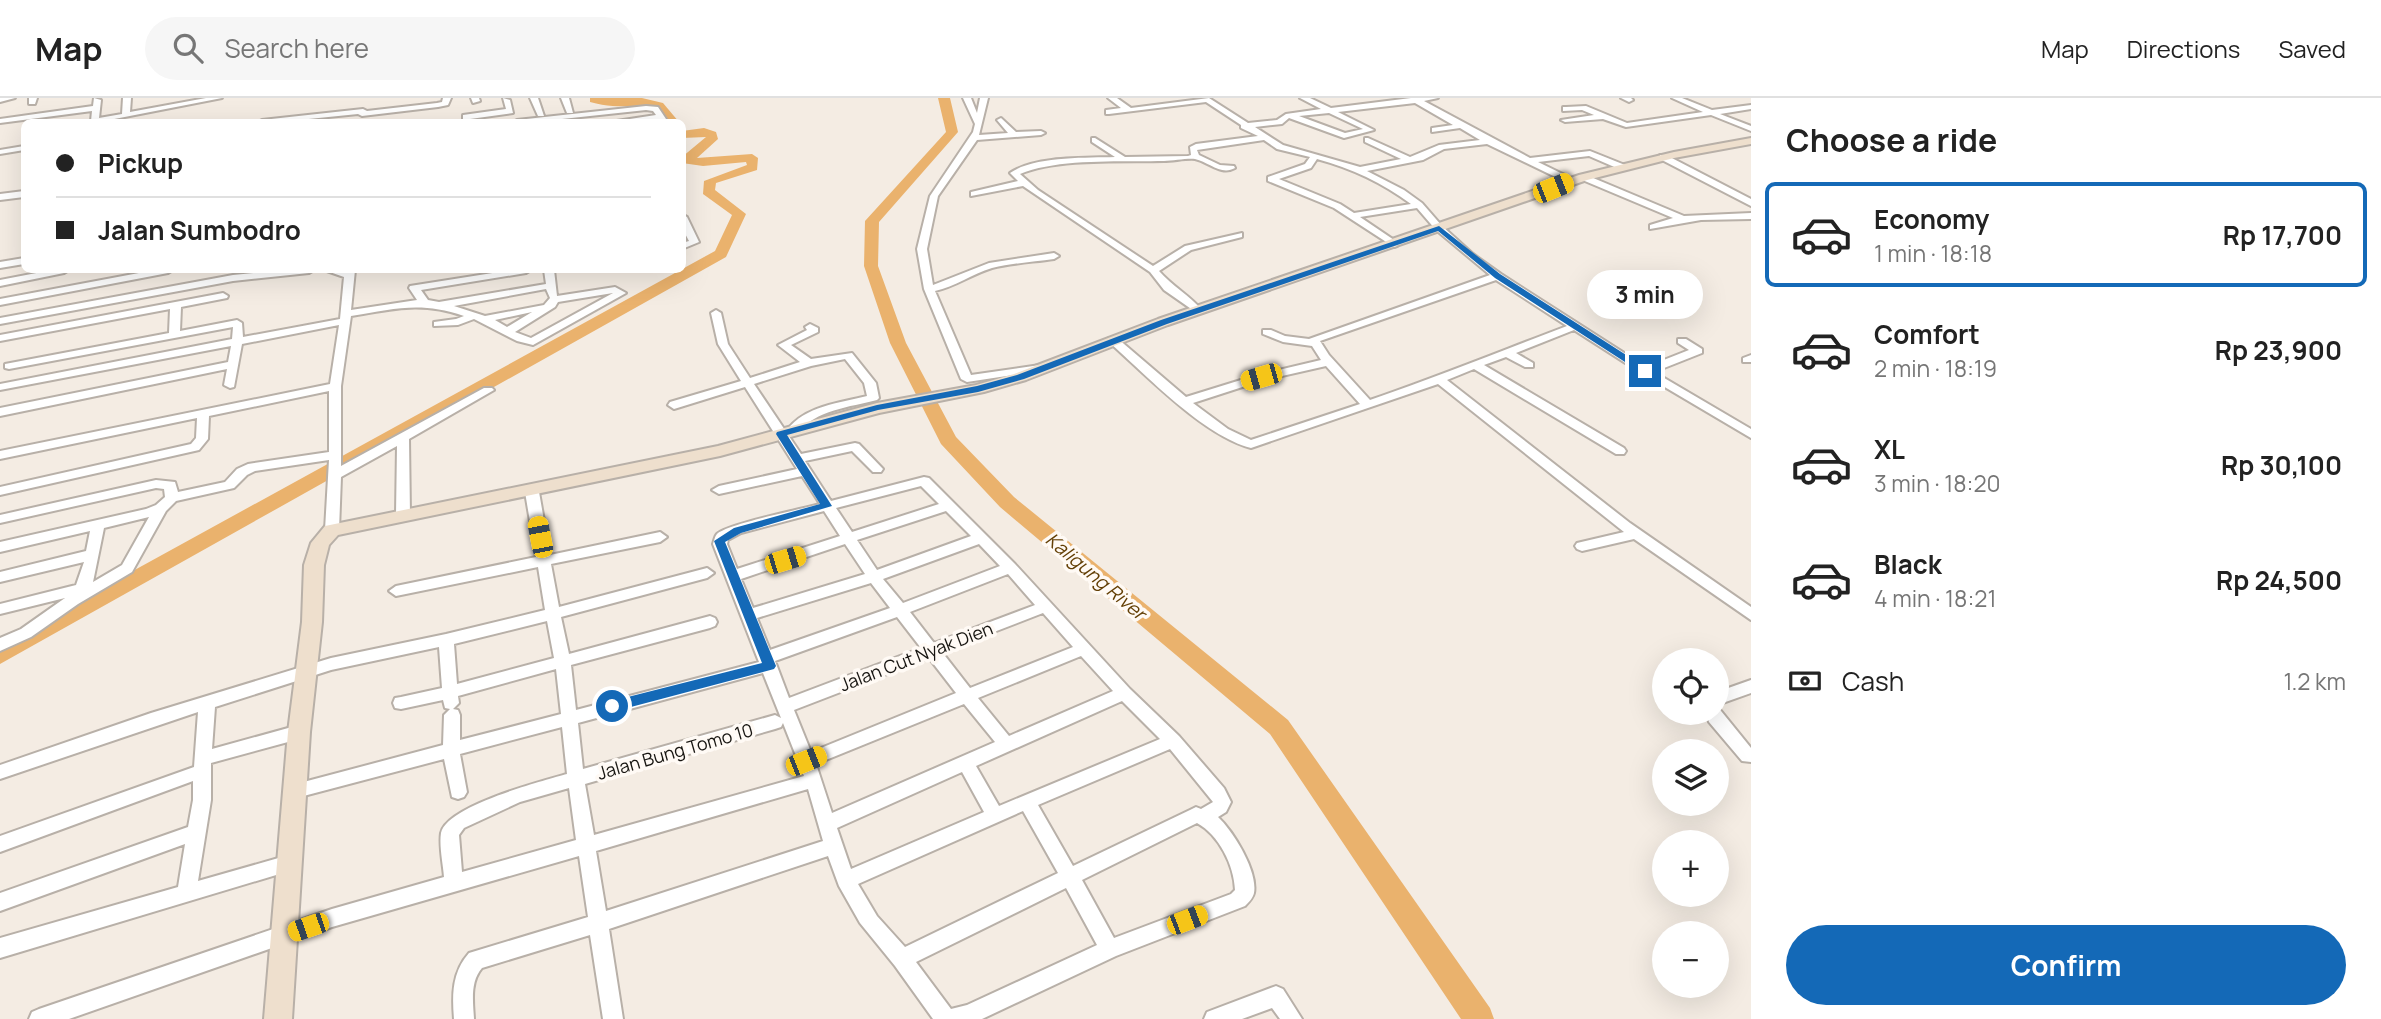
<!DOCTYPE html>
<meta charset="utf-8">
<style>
body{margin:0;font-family:Manrope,sans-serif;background:#f6f6f6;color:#222;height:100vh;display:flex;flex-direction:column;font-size:26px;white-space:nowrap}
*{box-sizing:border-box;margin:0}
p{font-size:23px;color:#767676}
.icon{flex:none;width:38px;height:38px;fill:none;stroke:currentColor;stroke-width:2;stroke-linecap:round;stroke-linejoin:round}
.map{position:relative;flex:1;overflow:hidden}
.details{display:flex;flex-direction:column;background:#fff;width:630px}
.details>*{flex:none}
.guide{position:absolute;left:21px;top:21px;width:665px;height:154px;border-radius:10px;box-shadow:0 7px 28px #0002;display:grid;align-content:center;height:154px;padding:0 35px;background:#fff}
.controls{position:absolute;left:1652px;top:550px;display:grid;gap:14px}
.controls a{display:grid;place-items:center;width:77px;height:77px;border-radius:50%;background:#fff;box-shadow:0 7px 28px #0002;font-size:35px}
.end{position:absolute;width:32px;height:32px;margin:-16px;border:9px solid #1469b7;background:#fff;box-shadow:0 0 0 4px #fff}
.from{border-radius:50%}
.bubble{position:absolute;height:49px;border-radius:24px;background:#fff;box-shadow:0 7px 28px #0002;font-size:23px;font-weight:700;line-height:49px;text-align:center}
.car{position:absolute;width:21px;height:42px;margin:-21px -10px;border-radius:9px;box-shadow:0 0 5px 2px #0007;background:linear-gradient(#f5c518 24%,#345 0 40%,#f5c518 0 76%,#345 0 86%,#f5c518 0)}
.guide b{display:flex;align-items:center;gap:24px;height:66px;font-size:26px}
.guide b+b{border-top:2px solid #e0e0e0}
.guide i{width:18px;height:18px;background:#222}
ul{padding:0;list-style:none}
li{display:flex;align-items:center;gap:21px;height:105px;margin:0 14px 10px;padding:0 21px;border:4px solid transparent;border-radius:10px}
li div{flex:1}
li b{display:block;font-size:26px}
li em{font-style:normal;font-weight:700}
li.on{border-color:#1469b7}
li>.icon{width:63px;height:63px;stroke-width:1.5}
h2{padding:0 35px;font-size:32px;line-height:84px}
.pay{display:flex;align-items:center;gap:18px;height:77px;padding:0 35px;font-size:26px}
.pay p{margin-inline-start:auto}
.action{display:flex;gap:14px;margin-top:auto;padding:14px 35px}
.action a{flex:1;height:80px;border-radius:42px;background:#1469b7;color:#fff;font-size:28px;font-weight:700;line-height:80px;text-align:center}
header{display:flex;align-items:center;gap:42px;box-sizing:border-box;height:98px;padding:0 35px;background:#fff;border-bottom:2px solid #e0e0e0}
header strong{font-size:33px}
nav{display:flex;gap:38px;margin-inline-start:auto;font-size:24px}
.search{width:490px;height:63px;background:#f6f6f6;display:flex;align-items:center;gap:18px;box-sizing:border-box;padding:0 24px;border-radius:38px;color:#767676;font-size:26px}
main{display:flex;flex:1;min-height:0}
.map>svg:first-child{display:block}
</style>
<header>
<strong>Map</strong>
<div class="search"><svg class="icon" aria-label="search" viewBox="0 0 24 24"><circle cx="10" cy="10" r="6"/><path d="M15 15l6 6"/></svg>Search here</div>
<nav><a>Map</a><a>Directions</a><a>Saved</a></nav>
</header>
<main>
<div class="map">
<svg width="1751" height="921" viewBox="0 0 1751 921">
<rect width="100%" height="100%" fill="#f4ece3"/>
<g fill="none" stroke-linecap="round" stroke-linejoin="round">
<path fill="#eab26d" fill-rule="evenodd" d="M590 0H642L663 5 679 24H667C641 0 624 14 590 4Z
M938 0H950L958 34 879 124 878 168 906 245 956 339 1014 399 1288 622 1490 910 1494 921H1461L1270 636 1000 409 941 346 890 245 864 168 865 123 946 34Z
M704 30 716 34 718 41 697 60 752 56 758 60 757 72 716 85 715 92 746 116 726 159 0 566V546L715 153 732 117 703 96 704 83 747 67 746 64 703 68 682 65V59L706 39 682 40V33Z"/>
<defs>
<path id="minor" d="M0 0H15L0 4Z
M29 0H37L35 6H29Z
M94 0 101 2 99 20 122 16 123 0H131L130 14 206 0H222L99 24 91 23 92 13 0 25V21L93 8Z
M443 0H451L448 7 438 9 362 18 358 16 279 24H258L262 22 363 11 367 13 437 5 442 4Z
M471 0H479L480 3 473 5Z
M503 0 510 2 513 15 470 21 471 24H463V17L506 11Z
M530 0H538L544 18H538Z
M561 0H569L573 15H567Z
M963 0H971L977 15 980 0H988L979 37 1008 35 997 22 1001 20 1016 34 1041 33 1045 35 1041 37 977 42 938 98 927 151 933 187 989 165 1054 155 1059 158 1054 161C1034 164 1012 165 992 170 972 176 955 189 935 193L971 277 1040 267 1046 270 1040 273 967 284 961 281 924 191 917 151 930 98 973 34 975 26Z
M1108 0H1117L1131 10 1209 0 1248 25 1277 22 1286 16 1321 11 1300 0H1310L1331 10 1411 0H1438L1424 3 1530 60 1590 53 1625 67V71H1619L1589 58 1538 64 1573 81 1574 83 1570 86 1487 46 1444 51 1423 62 1367 73 1404 92 1422 105 1442 128 1473 156 1501 176 1646 269 1689 252 1678 245V241H1686L1702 251V255L1654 274 1751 331V340L1641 275 1574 232 1516 255 1533 265V269H1525L1506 259 1484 267 1624 350 1626 353 1624 356H1616L1474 271 1447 282 1630 425 1751 509V522L1634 441 1582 453 1577 451 1575 448 1577 445 1624 434 1438 286 1251 350C1204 338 1146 277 1109 244V240H1117L1186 299 1257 277 1321 262 1312 248 1283 244 1263 236V232H1271L1285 238 1309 241 1490 177 1436 132 1417 110 1360 119 1397 144V148L1394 149 1334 110 1268 83V79L1305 66 1310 59 1277 51 1264 42 1197 52 1199 57 1220 67 1234 68 1235 70C1221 78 1209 64 1195 61 1187 60 1173 63 1164 63 1122 64 1058 60 1020 76L1038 92 1153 168 1185 148 1242 135V139L1191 152 1159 173C1172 188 1189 197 1202 212L1197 215 1164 192 1150 174 1023 88 971 98V94L1018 83 1010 75C1034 58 1085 60 1115 59L1092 44V40H1095L1125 59 1188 58 1191 57 1190 49 1196 46 1258 38 1241 30V27L1206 4 1109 16H1106V12L1121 10ZM1415 5 1453 27 1432 30V34L1460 30 1480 42 1439 47 1410 59 1368 40H1365V44L1401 61 1360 69 1283 47 1255 29 1282 26 1289 20 1344 40 1374 32 1338 14ZM1329 15 1363 31 1345 35 1299 18ZM1317 61C1351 70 1383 85 1411 106L1354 115 1340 106 1279 81 1311 70ZM1496 182 1567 228C1501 253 1437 279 1370 302L1329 257 1320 243ZM1326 268 1360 306 1251 342 1228 331 1193 305 1264 282Z
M1621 0H1631L1633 2 1629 4Z
M1672 0H1682L1712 12 1751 7V11L1720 16 1751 28V33L1711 17 1626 29 1603 21 1565 24 1561 22 1594 17 1582 12 1563 13V9H1566L1586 8 1627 25 1703 14Z
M646 8 658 9 668 24H660L659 22 610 24 656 17 653 13 646 12 534 24H513L517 22Z
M24 48V52L0 56V52Z
M1660 57H1666L1751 101V108L1660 61Z
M1580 77H1586L1684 118 1751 115V121L1701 122 1650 131V127L1673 120 1580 81Z
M24 93V99L0 102V96Z
M682 116 687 119 699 144 682 151V145L689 143 682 130Z
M24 160V166L0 170V164Z
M52 172H69L64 175 0 188V182Z
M155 172H173L168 175 0 207V201Z
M286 172H314L309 175 233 183 0 226V220L233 177Z
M324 172H355L351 212 417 202 409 190 410 188 511 172H531L526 175 421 192 428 202 439 204 546 186 544 172H554L557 198 615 189 626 195 533 247 517 243 474 221 458 227 434 228V224L456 221 464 218C420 203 395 211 351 218L341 288V368L484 290H492L494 292 409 341 410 417 408 420 403 421 396 417 397 348 341 379 339 432 332 437 325 432 329 362 255 373 247 377 234 390 176 403 166 413 132 474 78 506 31 539 0 553V540L21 531 65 500 0 516V506L76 487 84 464 0 484V474L86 453 90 433 0 454V444L146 411 156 407 165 399 164 391 156 390 0 425V417L156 382 175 384 178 394 225 384 237 371 248 366 329 354V293L209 318 208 341 199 352 0 397V389L191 346 196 340 197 320 0 361V353L330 286 339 227 242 246 234 289 230 290 224 287 227 271 0 318V310L228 264 231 248 0 292V286L232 241 233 229 9 271 5 270V266L169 235 170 211 0 243V237L223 195 228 198 227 200 181 209 180 233 237 222 242 225 243 239 340 221 344 179ZM546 191 550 200 544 207 485 218 454 208ZM613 195 531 240 515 234 555 209 558 204ZM532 214 507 229 495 222ZM149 419 122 467 93 484 104 430Z
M716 212 721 215 728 246 750 280 800 264 778 247 807 232 805 229 810 226 818 230V234L791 247 811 261 852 255 876 285 879 300 877 302C850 309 816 312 797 335H789L787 332C805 308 839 305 867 298L864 285 845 261 811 268 754 286 801 356 855 345 859 346 883 371 881 374H873L852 353 805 363 831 403 924 379 929 380 1015 466 1130 591 1179 638 1224 690 1231 704 1226 714 1218 719C1233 733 1258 773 1254 795 1253 800 1249 804 1245 808L1116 858 982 921H933L895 868 860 825 839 788 828 758 609 831 623 921H603L590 837 482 870C470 884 473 903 474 921H454C452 897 452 874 469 855L588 819 579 758 332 829 69 921H29L32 914 39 911 332 811 444 779C443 766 439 748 441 735 446 708 542 683 567 676L562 629 460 656 467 694 464 699 458 701 452 699 444 661 296 700 290 698 287 693 290 688 296 686 443 647 444 617 450 611 445 610 443 602 401 611 395 610 393 605 395 600 401 599 442 590 439 549 331 572 215 609 212 651 299 627 305 629 307 634 305 639 299 641 211 665V702L198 783 289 757 296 759 298 765 296 771 0 860V840L178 789 185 746 0 813V795L188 729 193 702V683L0 754V738L194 669 198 614 0 681V667L151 615 331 560 446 536 545 512 538 469 396 498 389 493 396 488 536 459 525 394 527 391H537L539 394 550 457 660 434 667 439 660 444 551 466 559 509 707 470 714 475 707 480 561 519 569 556 710 518 715 520 717 524 715 528 710 530 571 567 576 612 759 564 713 446C714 443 715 438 717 436 727 426 802 411 820 406L802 378 719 396 712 392 719 388 797 371 745 289 674 311 668 307 670 304 741 283 718 246 711 215ZM921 388 939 406 852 434 836 410ZM824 413 840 438 737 471 727 446 728 442 741 435ZM946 413 971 438 877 472 857 442ZM845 446 865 476 753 510 741 481ZM979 446 1000 468 903 505 883 481ZM1008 476 1035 507 934 545 910 514ZM871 485 890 510 770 552 757 520ZM1043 515 1073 549 970 590 942 554ZM897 519 921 550 789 600 775 563ZM547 523 554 560 457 586 454 546ZM1081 558 1113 593 1009 638 978 600ZM929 560 956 595 811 654 794 612ZM556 571 561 616 460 642V617L458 612 453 611 459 605 458 598ZM763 575 781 620 775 617 583 671 578 625ZM1122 603 1160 641 999 708 976 668ZM964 606 995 644 832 715 816 666ZM783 625 804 678 594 737 585 686 775 631 781 629ZM1170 651 1213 704 1201 711 1196 709 1190 712 1073 768 1038 707ZM962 674 984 714 851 771 837 730ZM569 690 576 742 462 774 459 737 464 730 520 704ZM808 691 823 743 606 813 596 753ZM1023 713 1058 775 905 849 877 818 858 786ZM1197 725C1219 737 1234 767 1235 792L1231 796 1114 840 1082 782ZM1066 790 1097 847 967 907 951 911 916 864Z
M1751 257V264H1743V260Z
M1751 582V595L1717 607V594Z
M1717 608 1751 650V664L1742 663 1709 624 1706 614H1717Z
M1276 888 1283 891 1302 921H1280L1272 910 1242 921H1204L1207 914Z"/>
<path id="secondary" d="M1751 40V46L1674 60 1587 82 1168 227 1026 282 984 294 879 315 720 358 338 437 329 447 324 467 322 524 310 634 292 921H264L288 634 302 524 304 467 311 445 325 428 718 348 877 305 976 287 1014 276 1158 221 1579 77 1674 54Z"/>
</defs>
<use href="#minor" stroke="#b8b0a8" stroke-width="4"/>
<use href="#secondary" stroke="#b8b0a8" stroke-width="4"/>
<use href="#minor" fill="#fff" fill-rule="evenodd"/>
<use href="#secondary" fill="#eedfcd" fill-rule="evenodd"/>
</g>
<path fill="#1469b7" d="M1439 128 1500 176 1648 271V275H1642L1495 180 1438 133 1167 226 1024 281 978 294 878 312 787 337 832 408 741 435 725 444 776 568 774 571 612 614 608 612 606 608 612 603 762 565 714 443 734 430 820 406 776 336 777 334 877 307 977 288 1017 277 1161 222Z"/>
<g text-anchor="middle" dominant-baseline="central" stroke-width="7" stroke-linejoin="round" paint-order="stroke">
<g font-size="18" fill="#171511" stroke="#fffaf5">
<text transform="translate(916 558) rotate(-21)">Jalan Cut Nyak Dien</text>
<text transform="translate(675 653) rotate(-16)">Jalan Bung Tomo 10</text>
</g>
<g font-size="19" font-style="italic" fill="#633f05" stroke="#fffaf5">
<text transform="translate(1096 478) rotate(40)">Kaligung River</text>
</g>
</g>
</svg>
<div class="controls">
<a><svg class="icon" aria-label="locate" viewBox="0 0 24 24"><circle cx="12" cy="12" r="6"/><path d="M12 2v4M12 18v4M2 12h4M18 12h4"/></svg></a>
<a><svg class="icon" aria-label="layers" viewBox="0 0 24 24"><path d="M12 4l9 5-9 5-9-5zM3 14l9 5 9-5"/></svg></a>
<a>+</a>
<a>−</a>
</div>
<i class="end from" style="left:612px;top:608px"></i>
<i class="end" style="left:1645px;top:273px"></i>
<div class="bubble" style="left:1587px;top:172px;width:116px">3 min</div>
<i class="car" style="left:1553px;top:90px;rotate:68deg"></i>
<i class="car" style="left:1261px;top:279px;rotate:254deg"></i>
<i class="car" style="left:540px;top:439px;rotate:349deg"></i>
<i class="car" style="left:785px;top:462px;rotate:73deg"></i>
<i class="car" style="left:806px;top:663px;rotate:68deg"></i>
<i class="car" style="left:1187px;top:822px;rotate:69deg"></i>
<i class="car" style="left:308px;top:829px;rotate:251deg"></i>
<div class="guide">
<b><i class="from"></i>Pickup</b>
<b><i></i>Jalan Sumbodro</b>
</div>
</div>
<section class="details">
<h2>Choose a ride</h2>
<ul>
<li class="on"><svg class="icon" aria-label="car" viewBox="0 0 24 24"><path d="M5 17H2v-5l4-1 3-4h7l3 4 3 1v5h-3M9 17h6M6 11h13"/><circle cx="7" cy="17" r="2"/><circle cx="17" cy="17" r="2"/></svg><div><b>Economy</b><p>1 min · 18:18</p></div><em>Rp 17,700</em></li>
<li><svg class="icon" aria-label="car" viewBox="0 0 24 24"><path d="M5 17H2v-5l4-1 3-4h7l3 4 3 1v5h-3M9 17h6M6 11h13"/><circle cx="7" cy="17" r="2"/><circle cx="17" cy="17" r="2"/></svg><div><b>Comfort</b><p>2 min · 18:19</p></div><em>Rp 23,900</em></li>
<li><svg class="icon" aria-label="car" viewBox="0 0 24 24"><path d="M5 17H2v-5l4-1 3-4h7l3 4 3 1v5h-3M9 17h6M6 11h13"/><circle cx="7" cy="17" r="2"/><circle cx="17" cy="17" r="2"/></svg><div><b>XL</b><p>3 min · 18:20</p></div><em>Rp 30,100</em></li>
<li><svg class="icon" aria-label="car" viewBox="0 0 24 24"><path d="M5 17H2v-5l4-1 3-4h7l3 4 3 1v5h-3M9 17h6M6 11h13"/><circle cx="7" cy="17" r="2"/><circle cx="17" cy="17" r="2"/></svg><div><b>Black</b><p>4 min · 18:21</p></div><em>Rp 24,500</em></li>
</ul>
<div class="pay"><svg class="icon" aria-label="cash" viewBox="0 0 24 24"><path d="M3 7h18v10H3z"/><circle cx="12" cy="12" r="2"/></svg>Cash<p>1.2 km</p></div>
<div class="action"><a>Confirm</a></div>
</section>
</main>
